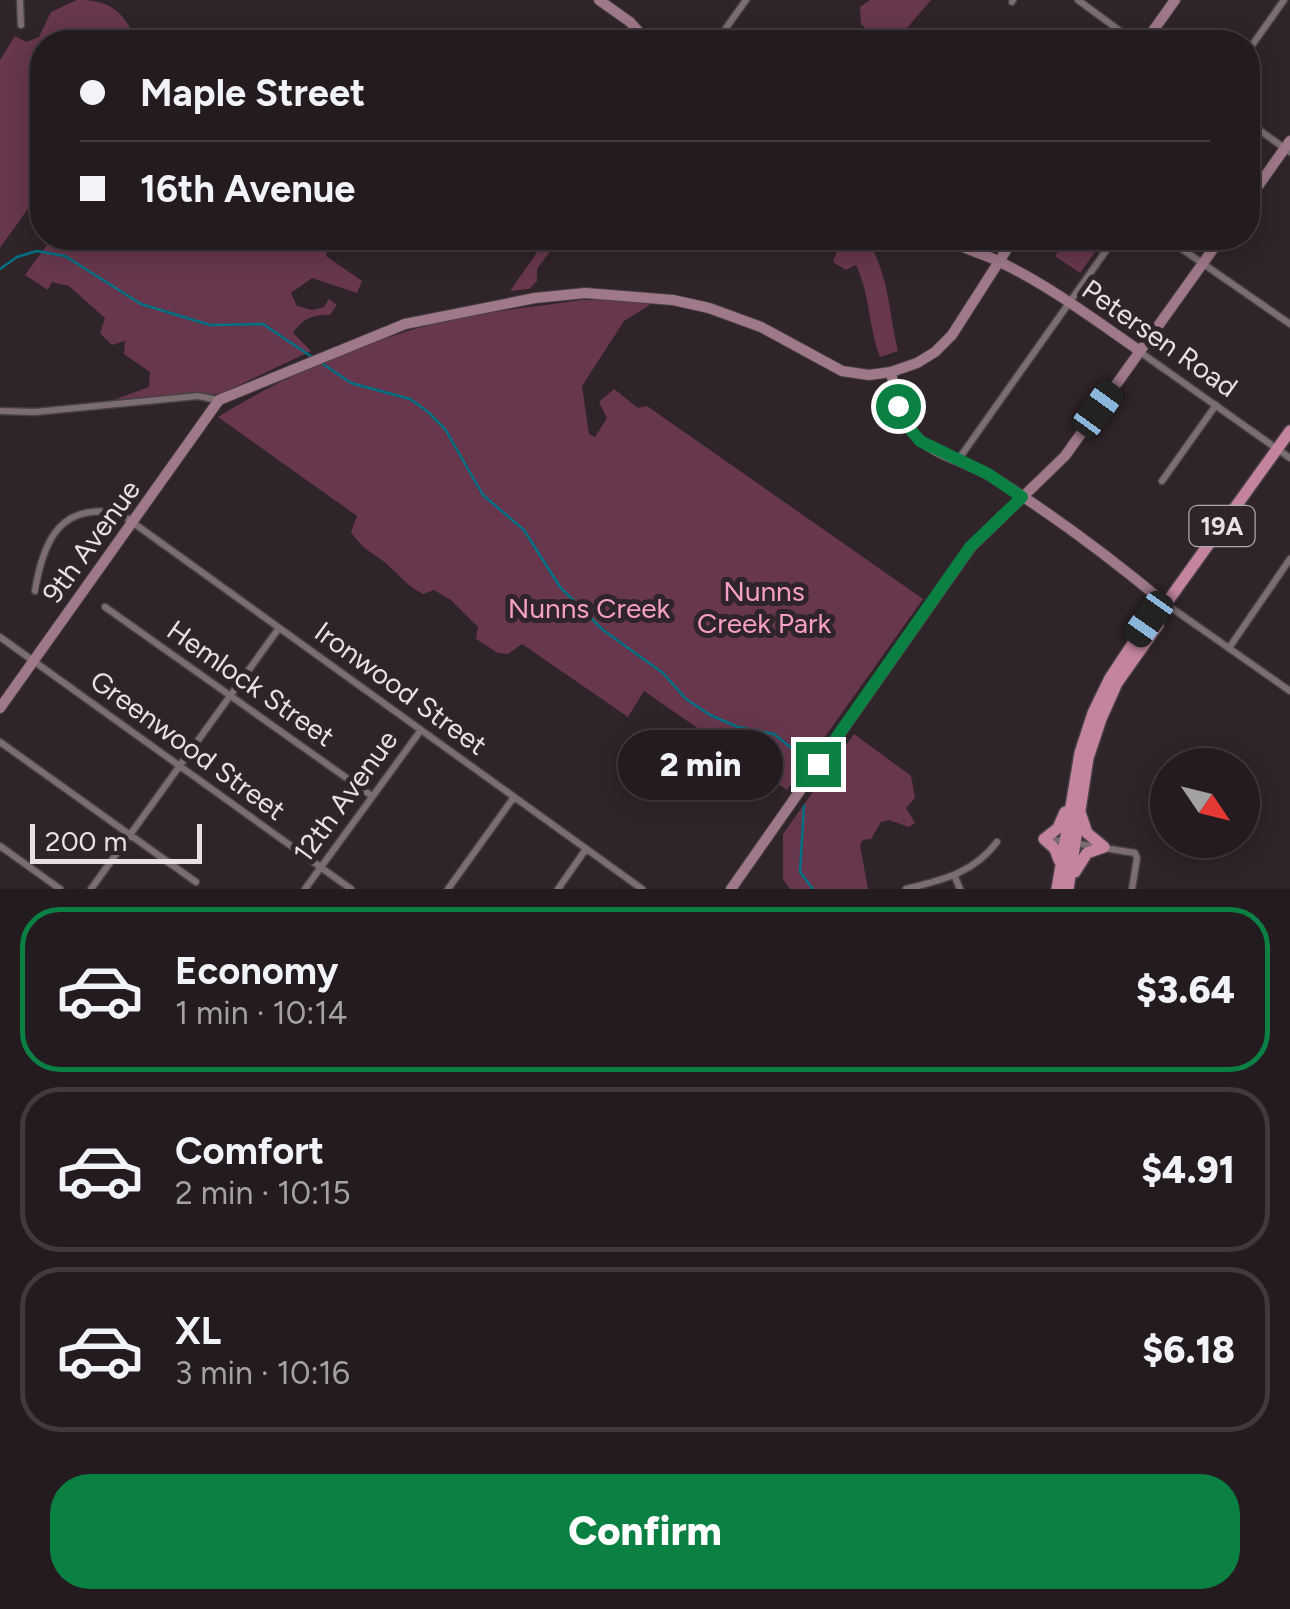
<!DOCTYPE html>
<meta charset="utf-8">
<style>
body{margin:0;font-family:Figtree,sans-serif;background:#2f282c;color:#f1f3f6;height:100vh;display:flex;flex-direction:column;font-size:38px;white-space:nowrap}
*{box-sizing:border-box;margin:0}
p{font-size:32px;color:#a3a1a4}
.icon{flex:none;width:55px;height:55px;fill:none;stroke:currentColor;stroke-width:2;stroke-linecap:round;stroke-linejoin:round}
.map{position:relative;height:889px;overflow:hidden}
.side{display:flex;flex-direction:column;background:#231b1f;flex:1}
.side>*{flex:none}
.banner{position:absolute;left:30px;top:30px;width:1230px;height:220px;border-radius:40px;box-shadow:0 5px 25px #0003,0 0 0 2px #40393d;display:grid;align-content:center;height:220px;padding:0 50px;background:#231b1f}
.needle{width:65px;rotate:125deg}
.buttons{position:absolute;left:1150px;top:748px;display:grid;gap:20px}
.buttons a{display:grid;place-items:center;width:110px;height:110px;border-radius:50%;background:#231b1f;box-shadow:0 5px 25px #0003,0 0 0 2px #40393d;font-size:50px}
.scale{position:absolute;left:30px;bottom:25px;width:172px;box-sizing:border-box;padding-left:10px;border:5px solid #e8e0e3;border-top:0;font-size:28px;line-height:35px;white-space:nowrap;color:#e8e0e3;-webkit-text-stroke:8px #2f2429;paint-order:stroke}
.end{position:absolute;width:45px;height:45px;margin:-22px;border:12px solid #0b8043;background:#fff;box-shadow:0 0 0 5px #fff}
.from{border-radius:50%}
.bubble{position:absolute;height:70px;border-radius:35px;background:#231b1f;box-shadow:0 5px 25px #0003,0 0 0 2px #40393d;font-size:32px;font-weight:800;line-height:70px;text-align:center}
.car{position:absolute;width:30px;height:60px;margin:-30px -15px;border-radius:12px;box-shadow:0 0 8px 2px #0007;background:linear-gradient(#222 24%,#8ab4d8 0 40%,#222 0 76%,#8ab4d8 0 86%,#222 0)}
.banner b{display:flex;align-items:center;gap:35px;height:95px;font-size:38px}
.banner b+b{border-top:2px solid #40393d}
.banner i{width:25px;height:25px;background:#f1f3f6}
ul{padding:18px 0 0;list-style:none}
li{display:flex;align-items:center;gap:30px;height:165px;margin:0 20px 15px;padding:0 30px;border:5px solid #40393d;border-radius:40px}
li div{flex:1}
li b{display:block;font-size:38px}
li em{font-style:normal;font-weight:800}
li.on{border-color:#0b8043}
li>.icon{width:90px;height:90px;stroke-width:1.5}
.action{display:flex;gap:20px;margin-top:auto;padding:20px 50px}
.action a{flex:1;height:115px;border-radius:40px;background:#0b8043;color:#fff;font-size:40px;font-weight:800;line-height:115px;text-align:center}
.map>svg:first-child{display:block}
</style>
<div class="map">
<svg width="1290" height="889" viewBox="0 0 1290 889">
<rect width="100%" height="100%" fill="#2f2429"/>
<path fill="#68374d" d="M77 0C105 0 119 7 132 31L125 42H42V189L0 248V60L15 36 26 42 39 37 51 12Z
M870 0H931L895 42H881L861 24 860 7Z
M52 238H331L326 256 362 281 357 293 312 278 291 293 297 306 312 310 324 307 329 299 337 305 330 315C311 315 304 318 293 333L311 351 220 394 116 399 149 387 150 372 124 354 125 341 112 345 100 333 105 318 69 286 52 282 48 290 25 275Z
M547 238H560L537 269V281L529 289 510 291Z
M830 238H867C890 279 888 308 898 351L880 357C868 325 871 298 856 265L846 270 833 262 837 251Z
M1068 238H1089L1100 245 1080 273 1055 256Z
M582 300H642L650 305 624 321 582 386 589 434 595 437 607 418 599 402 614 389 638 408 647 406 923 599 787 790 644 691 628 717 522 644 508 654 498 653 476 639 478 627 451 600 434 590 423 594C405 585 398 573 383 561 369 551 361 547 351 532L357 516 218 417C294 370 386 331 475 315 510 309 547 305 582 300Z
M854 734 911 776 915 798 906 808 915 823 909 827 889 820 881 822 871 839 863 840 860 845 868 889H790L783 879V834Z"/>
<g fill="none" stroke-linecap="round" stroke-linejoin="round">
<path stroke="#007185" stroke-width="2.5" d="M0 269 17 257 37 251 65 256 141 304 210 325 263 324 312 357
M323 364 351 383 410 399 427 411 445 429 483 495 524 530 560 587 603 630 663 673 686 699 710 715 738 727 774 734 795 751 801 765V781
M804 806 800 872 813 889"/>
<defs>
<path id="street" d="M20 0 21 25
M1078 0 1135 42
M1012 2 1013 0
M716 42 746 0
M1248 51 1284 0
M1248 122 1290 152
M1166 238 1290 324
M1140 352 1290 458
M0 411 35 412 198 396 218 400
M958 460 1115 238
M1162 481 1216 405
M35 591C43 541 60 501 121 514L642 889
M1166 604 1290 691
M105 607 372 796
M0 637 351 889
M1229 648 1290 559
M0 742 196 882
M1049 839 1135 853 1137 858 1132 889
M0 846 60 889
M955 877 960 889
M91 889 279 628
M305 889 421 730
M448 889 514 797
M558 889 586 849
M906 889C942 880 974 873 997 842"/>
<path id="secondary" d="M599 0 630 22 648 42
M1145 42 1175 0
M1248 200 1290 141
M945 238C964 250 983 253 1002 263 1051 287 1095 320 1140 351
M891 372C896 396 899 418 916 436 934 455 968 462 991 476 1052 514 1111 558 1166 604
M0 708 219 400 405 324 535 298 585 293 673 300 709 308 761 327 842 371 869 375 891 372 917 363 935 352 952 335 1014 238
M731 889 971 547 1065 456 1221 238"/>
<path id="primary" d="M1081 815 1087 833 1104 847
M1059 860 1055 849 1044 839 1058 828 1065 812
M1075 872 1087 853 1104 847
M1057 889 1080 753 1093 713 1110 678 1149 619 1160 612 1290 431
M1068 889 1088 758 1101 719 1117 683 1158 625 1160 612"/>
</defs>
<use href="#street" stroke="#494043" stroke-width="9"/>
<use href="#secondary" stroke="#494043" stroke-width="12"/>
<use href="#primary" stroke="#494043" stroke-width="14"/>
<use href="#street" stroke="#7b6d72" stroke-width="6"/>
<use href="#secondary" stroke="#9f7889" stroke-width="10"/>
<use href="#primary" stroke="#c484a0" stroke-width="11"/>
</g>
<g fill="none" stroke-linecap="round" stroke-linejoin="round">
<path stroke="#0b8043" stroke-width="12" d="M818 764 970 547 1022 497 988 474 920 441 906 424 898 406"/>
</g>
<g text-anchor="middle" dominant-baseline="central" stroke-width="10" stroke-linejoin="round" paint-order="stroke">
<rect fill="#2f2429" stroke="#b0a8ab" stroke-width="2.5" x="1189.5" y="506" width="65" height="40" rx="8"/>
<g font-size="25" font-weight="bold" fill="#e8e0e3">
<text x="1222" y="526">19A</text>
</g>
<g font-size="28" fill="#e8e0e3" stroke="#2f2429">
<text transform="translate(1160 338) rotate(35)">Petersen Road</text>
<text transform="translate(91 541) rotate(-54)">9th Avenue</text>
<text transform="translate(251 683) rotate(35)">Hemlock Street</text>
<text transform="translate(401 688) rotate(36)">Ironwood Street</text>
<text transform="translate(188 745) rotate(36)">Greenwood Street</text>
<text transform="translate(345 796) rotate(-54)">12th Avenue</text>
</g>
<g font-size="28" fill="#f79fc5" stroke="#2f2429">
<text x="764" y="591">Nunns<tspan x="764" dy="32">Creek Park</tspan></text>
<text x="589" y="608">Nunns Creek</text>
</g>
</g>
</svg>
<div class="buttons">
<a><svg class="needle" viewBox="-14 -14 28 28"><path d="M0-13l5 13h-10z" fill="#e53935"/><path d="M0 13l5-13h-10z" fill="#a3a1a4"/></svg></a>
</div>
<div class="scale">200 m</div>
<i class="end from" style="left:898px;top:406px"></i>
<i class="end" style="left:818px;top:764px"></i>
<div class="bubble" style="left:618px;top:730px;width:165px">2 min</div>
<i class="car" style="left:1098px;top:409px;rotate:36deg"></i>
<i class="car" style="left:1149px;top:619px;rotate:215deg"></i>
<div class="banner">
<b><i class="from"></i>Maple Street</b>
<b><i></i>16th Avenue</b>
</div>
</div>
<section class="side">
<ul>
<li class="on"><svg class="icon" aria-label="car" viewBox="0 0 24 24"><path d="M5 17H2v-5l4-1 3-4h7l3 4 3 1v5h-3M9 17h6M6 11h13"/><circle cx="7" cy="17" r="2"/><circle cx="17" cy="17" r="2"/></svg><div><b>Economy</b><p>1 min · 10:14</p></div><em>$3.64</em></li>
<li><svg class="icon" aria-label="car" viewBox="0 0 24 24"><path d="M5 17H2v-5l4-1 3-4h7l3 4 3 1v5h-3M9 17h6M6 11h13"/><circle cx="7" cy="17" r="2"/><circle cx="17" cy="17" r="2"/></svg><div><b>Comfort</b><p>2 min · 10:15</p></div><em>$4.91</em></li>
<li><svg class="icon" aria-label="car" viewBox="0 0 24 24"><path d="M5 17H2v-5l4-1 3-4h7l3 4 3 1v5h-3M9 17h6M6 11h13"/><circle cx="7" cy="17" r="2"/><circle cx="17" cy="17" r="2"/></svg><div><b>XL</b><p>3 min · 10:16</p></div><em>$6.18</em></li>
</ul>
<div class="action"><a>Confirm</a></div>
</section>
